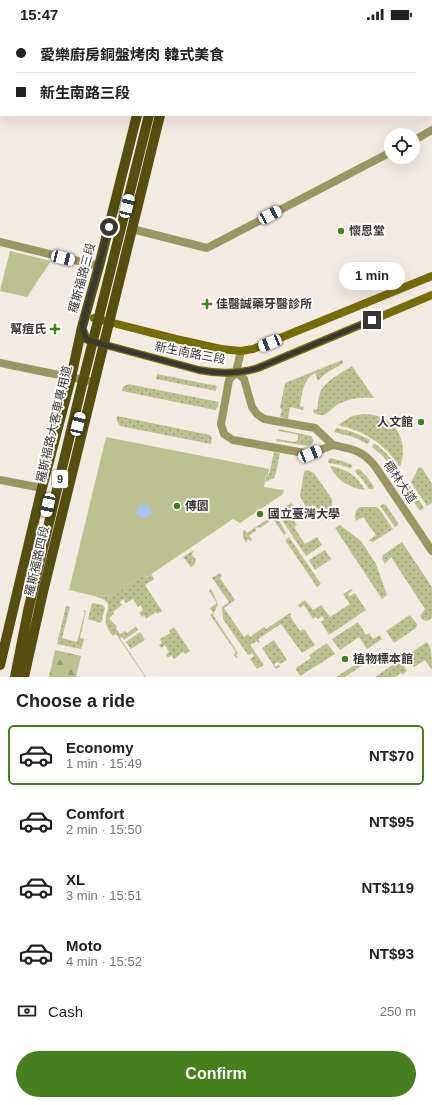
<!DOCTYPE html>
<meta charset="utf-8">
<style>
body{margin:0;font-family:Arial,"Noto Sans TC",sans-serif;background:#f2f2f2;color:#202124;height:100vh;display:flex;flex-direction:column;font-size:15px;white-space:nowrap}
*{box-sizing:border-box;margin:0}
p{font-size:13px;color:#757577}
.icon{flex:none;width:22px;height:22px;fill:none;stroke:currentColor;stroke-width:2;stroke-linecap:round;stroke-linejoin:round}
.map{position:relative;height:649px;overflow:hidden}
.drawer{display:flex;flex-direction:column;background:#fff;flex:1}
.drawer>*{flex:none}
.banner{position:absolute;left:0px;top:0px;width:432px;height:88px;box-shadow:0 4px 16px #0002;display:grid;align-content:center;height:88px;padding:0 16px;background:#fff}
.tools{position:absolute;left:384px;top:100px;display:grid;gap:8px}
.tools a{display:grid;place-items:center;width:36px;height:36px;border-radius:50%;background:#fff;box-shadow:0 4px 16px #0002;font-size:20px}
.end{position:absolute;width:18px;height:18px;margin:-9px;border:5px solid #3a3633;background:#fff;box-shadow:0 0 0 2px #fff}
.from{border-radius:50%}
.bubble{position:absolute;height:28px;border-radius:14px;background:#fff;box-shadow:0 4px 16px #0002;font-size:13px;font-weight:700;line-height:28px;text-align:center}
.car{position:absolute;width:12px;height:24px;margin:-12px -6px;border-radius:5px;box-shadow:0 0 3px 1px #0007;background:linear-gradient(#fff 24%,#345 0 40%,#fff 0 76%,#345 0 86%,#fff 0)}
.banner b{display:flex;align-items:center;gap:14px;height:38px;font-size:15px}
.banner b+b{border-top:1px solid #e0e0e0}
.banner i{width:10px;height:10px;background:#202124}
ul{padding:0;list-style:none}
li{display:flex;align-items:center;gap:12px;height:60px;margin:0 8px 6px;padding:0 8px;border:2px solid transparent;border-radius:6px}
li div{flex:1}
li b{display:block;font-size:15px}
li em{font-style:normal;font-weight:700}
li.current{border-color:#45801c}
li>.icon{width:36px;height:36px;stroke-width:1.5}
h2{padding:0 16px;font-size:18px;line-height:48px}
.pay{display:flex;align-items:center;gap:10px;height:44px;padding:0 16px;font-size:15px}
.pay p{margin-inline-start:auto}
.button{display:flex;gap:8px;margin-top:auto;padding:8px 16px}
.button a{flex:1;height:46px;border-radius:24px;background:#45801c;color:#fff;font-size:16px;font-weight:700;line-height:46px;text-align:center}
.status{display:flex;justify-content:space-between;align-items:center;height:28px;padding:0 20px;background:#fff;direction:ltr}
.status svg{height:11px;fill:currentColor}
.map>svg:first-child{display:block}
</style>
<div class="status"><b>15:47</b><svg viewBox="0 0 49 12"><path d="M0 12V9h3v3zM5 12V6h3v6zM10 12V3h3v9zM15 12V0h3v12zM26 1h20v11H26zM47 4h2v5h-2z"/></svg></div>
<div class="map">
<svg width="432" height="649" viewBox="0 0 432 649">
<defs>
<pattern id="grass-dots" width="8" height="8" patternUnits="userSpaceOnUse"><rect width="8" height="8" fill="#bbc28f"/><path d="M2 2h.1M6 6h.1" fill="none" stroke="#999e75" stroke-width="1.8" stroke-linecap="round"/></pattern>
<pattern id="forest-firs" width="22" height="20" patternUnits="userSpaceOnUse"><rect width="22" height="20" fill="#bbc28f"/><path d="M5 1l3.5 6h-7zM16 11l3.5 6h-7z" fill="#999e75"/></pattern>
</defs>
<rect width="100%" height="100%" fill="#f3eae2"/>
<path fill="url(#grass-dots)" d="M342 332 343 335 325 346 318 353 315 345C303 351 302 367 300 378L304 379 303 382 290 379 288 391 280 389 282 381 280 380 285 355Z
M352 338 374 370C360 369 349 370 337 377 333 380 329 384 324 387H318L313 384 314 381 317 382C318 376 318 371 320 365 324 353 342 345 352 338Z
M157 346 217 358 216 363 156 351Z
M128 356 219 374 217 380 215 382 122 363 123 359Z
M364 386C393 386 410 411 400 439 385 416 365 403 338 397L352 388Z
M117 388 210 407 212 410 211 416 120 398 117 393Z
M336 400 353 404 370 412 368 416 353 409 334 404Z
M279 401 311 408C315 412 314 416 309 418L276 413 277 411 294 414 298 412V407L296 406 278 403Z
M374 415C384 422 392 431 399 442L397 445H395L383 428 372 419Z
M274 424 280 425 276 445 274 450 265 454 267 447H269Z
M330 430 342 433 352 437 351 441 341 437 329 435 328 433Z
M330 438C345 440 358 448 365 462 350 460 337 453 330 438Z
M419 439 422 440 432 456V475L427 478 411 454Z
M357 441H359L367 449 374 459 373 461H369L363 452 355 444Z
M308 442 314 445 332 471C333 477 330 480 333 487L331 489 324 479 318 483 313 477 307 481 300 468 304 445 305 443Z
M409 457 424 480 420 483 406 462Z
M291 475 292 476 299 486 292 491 297 497 294 499 305 516 317 509 322 517 306 528 284 495 278 484Z
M383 476 386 477 398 495V497L395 499 380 478Z
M360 479H376L379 481 393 501 373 514 370 513 369 512 376 507 363 489 356 493C354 488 355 482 360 479Z
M275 486 286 505 284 507 273 491 260 500 259 499 255 501 256 503 249 507 252 512 250 513 248 511 246 515 243 509V503L245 502 247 505Z
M340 497 361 513 376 536 387 567 382 571 335 500Z
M289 509 321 556 317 559 285 512Z
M402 514 432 559V590L427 593 423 592 420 588 425 581 391 529 385 536 382 531 383 527Z
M194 522 192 526 193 529 196 531 195 536 191 539 183 529Z
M325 522 331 531 315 542 309 532Z
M220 545 222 548 220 550 235 572 224 580 244 609 248 606 250 609 264 599 266 601 290 585 291 586 290 588 300 603 304 601 315 617 302 625 281 596 258 611 260 614 258 615 257 613 250 617 264 637 257 641 250 631 254 628 252 625 248 627 223 591 222 579 229 574 212 550Z
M144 546 147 549 151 546 154 551 145 557 162 583 157 586 156 584 146 591 144 587 142 589 139 585 143 582 140 577 138 579 133 571 126 575 123 571 120 574 122 577 113 584 114 586 109 590 114 596H115L117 599 116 600 120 606 125 603 127 605 136 598 138 602 124 612 122 609 120 610 146 649H145L116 606 113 608C110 604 107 600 106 596 103 582 119 575 94 568L113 567Z
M211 561 218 576 213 587 238 625 236 627 238 629 236 630 234 627 236 624 210 587 213 585 210 580 217 575 209 563Z
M351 561 353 562 348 566 350 568 355 565 366 582 329 607 321 594 324 592 322 588 318 591 316 589 313 591 304 577 300 580 298 577 305 572 313 582 321 577 330 589 350 576 343 566Z
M92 575 103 577 105 580 101 595 88 591Z
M66 578 70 579 62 610 77 614 85 584 83 583V582L86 583 80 610 84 611 81 621 57 616Z
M410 587 417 596 416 600 394 615 386 603Z
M358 594 366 607 369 605 373 611 380 607 382 611 367 621 359 609 340 622 332 611Z
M174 599 190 623 185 626 183 624 174 631 171 627 168 630 166 627 169 624 165 617 161 620 159 617 162 615 160 611 170 605 169 603Z
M140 604 145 612 131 621 126 614Z
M274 612 287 632 280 636 278 634 274 636 276 639 279 637 280 639 276 641 262 620Z
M427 614C432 619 432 633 432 642L425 632 414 639 406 628Z
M327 615 335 626 300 648 296 642V640L311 630 309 627Z
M371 627 373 630 345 649H336Z
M400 632 407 643 402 647 401 645 395 649H375Z"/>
<path fill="url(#forest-firs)" d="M55 622 81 628 76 649H49Z"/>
<path fill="#bbc28f" d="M10 223 51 233 27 269 0 263Z
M106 409 269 441 268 447H266L264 459 284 462 283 466 240 495 233 491 147 549 144 546 113 567 94 568 69 562Z"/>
<path fill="#a6c5f7" d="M137 483a7 7 0 1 1 14 0a7 7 0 1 1-14 0Z"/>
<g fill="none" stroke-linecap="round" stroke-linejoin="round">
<path stroke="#9c9662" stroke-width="8" d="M413 113 432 102
M132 201 207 220 391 124
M0 214 99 238
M0 335 89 353
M0 452 42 460"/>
<path stroke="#9c9662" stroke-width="8" d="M241 323 236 344 229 352 221 396 224 406 233 412 310 426 333 417
M236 344 244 351 252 379 257 386 264 391 315 400 333 417
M333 417C352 421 362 422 375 438L432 523"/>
<path stroke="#766c08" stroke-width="8" d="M94 290 109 294 176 311 221 321 241 323 253 321 432 248
M82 299 87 312 199 342C219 346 238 346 258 340L432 267"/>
<path stroke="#554e0e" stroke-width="10" d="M158 1V0
M171 1V0
M181 1 182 0
M0 637 42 460 71 350 82 299 99 238 137 87
M15 649 28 583 80 365 149 87
M24 649 43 564 160 87"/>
</g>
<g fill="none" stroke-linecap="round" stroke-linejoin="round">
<path stroke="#3a3633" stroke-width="5" d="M109 199 82 299 87 312 199 342C219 346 238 346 258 340L372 292"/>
</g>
<g fill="#45801c" stroke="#fff" stroke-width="1.5">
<circle cx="341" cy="203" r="4"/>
<path d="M205 270h4v4h4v4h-4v4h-4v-4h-4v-4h4z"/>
<path d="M53 295h4v4h4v4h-4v4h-4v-4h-4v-4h4z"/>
<circle cx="421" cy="394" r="4"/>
<circle cx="177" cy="478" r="4"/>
<circle cx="260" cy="486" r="4"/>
<circle cx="345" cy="631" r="4"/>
</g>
<g text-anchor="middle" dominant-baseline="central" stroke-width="3.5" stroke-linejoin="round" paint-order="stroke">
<rect fill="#fff" stroke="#757270" stroke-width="1" x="52" y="442" width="16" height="18" rx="3"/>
<g font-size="11" font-weight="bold" fill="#3a3633">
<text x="60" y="451">9</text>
</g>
<g font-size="12" font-weight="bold" fill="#3a3633" stroke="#fff" text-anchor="start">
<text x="349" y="203">懷恩堂</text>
<text x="216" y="276">佳醫誠藥牙醫診所</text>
<text x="46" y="301" text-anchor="end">幫痘氏</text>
<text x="413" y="394" text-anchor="end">人文館</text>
<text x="185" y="478">傅園</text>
<text x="268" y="486">國立臺灣大學</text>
<text x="353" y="631">植物標本館</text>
</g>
<g font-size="12" fill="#3a3633" stroke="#fff">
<text transform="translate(82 250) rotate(-75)">羅斯福路三段</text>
<text transform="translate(190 325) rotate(11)">新生南路三段</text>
<text transform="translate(54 396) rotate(-77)">羅斯福路大客車專用道</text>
<text transform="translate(400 454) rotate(56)">椰林大道</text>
<text transform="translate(37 533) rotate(-77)">羅斯福路四段</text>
</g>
</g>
</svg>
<div class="tools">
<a><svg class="icon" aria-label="locate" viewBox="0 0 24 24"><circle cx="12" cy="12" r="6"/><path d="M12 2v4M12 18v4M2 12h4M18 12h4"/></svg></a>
</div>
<i class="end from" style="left:109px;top:199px"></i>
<i class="end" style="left:372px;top:292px"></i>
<div class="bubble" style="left:339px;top:234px;width:66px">1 min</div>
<i class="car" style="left:127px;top:178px;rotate:14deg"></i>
<i class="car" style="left:270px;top:187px;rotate:62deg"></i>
<i class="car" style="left:63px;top:230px;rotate:104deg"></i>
<i class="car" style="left:270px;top:315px;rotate:248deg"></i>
<i class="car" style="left:78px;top:396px;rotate:14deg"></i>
<i class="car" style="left:310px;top:426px;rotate:68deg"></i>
<i class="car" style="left:48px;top:477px;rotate:192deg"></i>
<div class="banner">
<b><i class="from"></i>愛樂廚房銅盤烤肉 韓式美食</b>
<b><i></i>新生南路三段</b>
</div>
</div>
<section class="drawer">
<h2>Choose a ride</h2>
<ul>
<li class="current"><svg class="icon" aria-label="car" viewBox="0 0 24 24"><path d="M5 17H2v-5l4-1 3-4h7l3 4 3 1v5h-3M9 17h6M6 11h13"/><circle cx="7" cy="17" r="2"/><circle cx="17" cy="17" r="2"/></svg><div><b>Economy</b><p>1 min · 15:49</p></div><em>NT$70</em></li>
<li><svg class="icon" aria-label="car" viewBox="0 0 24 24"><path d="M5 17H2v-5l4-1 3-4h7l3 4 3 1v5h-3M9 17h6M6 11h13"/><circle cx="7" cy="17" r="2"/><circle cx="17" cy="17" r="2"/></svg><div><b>Comfort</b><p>2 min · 15:50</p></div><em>NT$95</em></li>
<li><svg class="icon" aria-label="car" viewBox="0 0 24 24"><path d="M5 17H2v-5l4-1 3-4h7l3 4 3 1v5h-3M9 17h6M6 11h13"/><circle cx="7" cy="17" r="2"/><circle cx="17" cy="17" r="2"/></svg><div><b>XL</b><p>3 min · 15:51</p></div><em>NT$119</em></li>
<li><svg class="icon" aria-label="car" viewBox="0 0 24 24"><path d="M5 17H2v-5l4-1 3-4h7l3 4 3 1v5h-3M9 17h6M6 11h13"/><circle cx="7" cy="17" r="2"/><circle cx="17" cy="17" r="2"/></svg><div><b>Moto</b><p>4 min · 15:52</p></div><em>NT$93</em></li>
</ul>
<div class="pay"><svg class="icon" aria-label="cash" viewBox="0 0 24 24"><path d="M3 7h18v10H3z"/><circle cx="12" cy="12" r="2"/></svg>Cash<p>250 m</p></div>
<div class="button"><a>Confirm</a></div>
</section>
